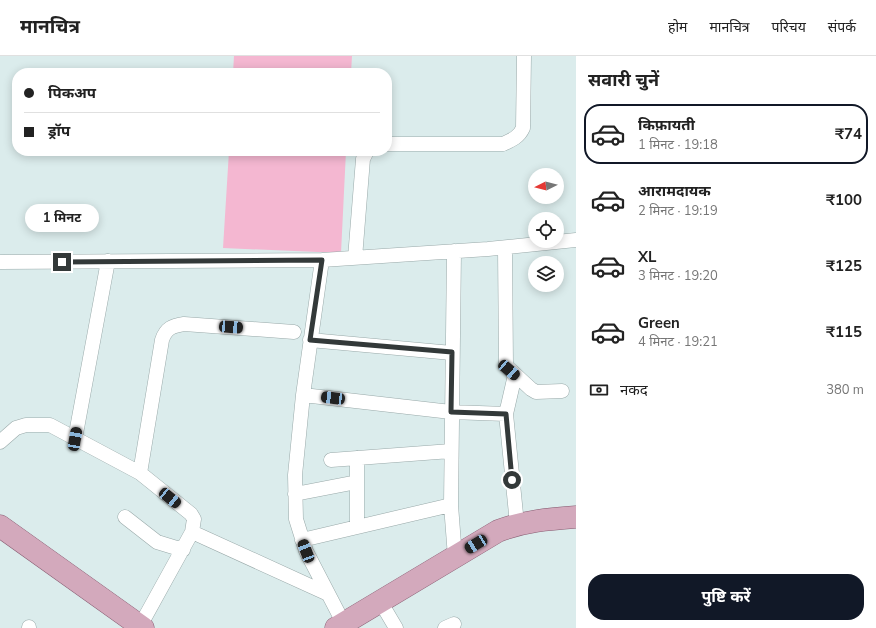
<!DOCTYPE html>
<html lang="hi">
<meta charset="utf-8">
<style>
body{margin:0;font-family:"Nunito Sans","Noto Sans Devanagari",sans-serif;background:#f2f2f2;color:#222;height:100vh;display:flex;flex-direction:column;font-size:15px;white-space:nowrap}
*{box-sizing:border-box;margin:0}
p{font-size:13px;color:#767676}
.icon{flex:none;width:22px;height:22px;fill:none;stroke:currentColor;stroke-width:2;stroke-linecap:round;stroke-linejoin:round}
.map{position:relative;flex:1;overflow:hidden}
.panel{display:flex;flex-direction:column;background:#fff;width:300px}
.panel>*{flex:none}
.guide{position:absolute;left:12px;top:12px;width:380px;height:88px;border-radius:16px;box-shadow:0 2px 10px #0003;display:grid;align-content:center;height:88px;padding:0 12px;background:#fff}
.needle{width:26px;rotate:264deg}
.buttons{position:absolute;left:528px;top:112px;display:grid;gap:8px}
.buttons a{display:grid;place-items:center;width:36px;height:36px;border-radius:50%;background:#fff;box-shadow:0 2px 10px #0003;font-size:20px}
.end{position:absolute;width:18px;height:18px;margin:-9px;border:5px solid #333939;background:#fff;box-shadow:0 0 0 2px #fff}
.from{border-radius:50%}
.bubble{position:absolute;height:28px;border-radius:14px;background:#fff;box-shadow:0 2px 10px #0003;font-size:13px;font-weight:700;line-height:28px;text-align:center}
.car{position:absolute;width:12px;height:24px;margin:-12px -6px;border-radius:5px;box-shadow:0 0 3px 1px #0007;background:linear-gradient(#222 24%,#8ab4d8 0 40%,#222 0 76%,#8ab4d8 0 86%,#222 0)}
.guide b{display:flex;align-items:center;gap:14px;height:38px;font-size:15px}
.guide b+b{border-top:1px solid #e0e0e0}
.guide i{width:10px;height:10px;background:#222}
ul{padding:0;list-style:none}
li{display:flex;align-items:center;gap:12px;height:60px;margin:0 8px 6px;padding:0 4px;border:2px solid transparent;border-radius:16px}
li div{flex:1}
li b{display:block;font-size:15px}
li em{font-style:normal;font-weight:700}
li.active{border-color:#111827}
li>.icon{width:36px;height:36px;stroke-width:1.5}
h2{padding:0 12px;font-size:18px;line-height:48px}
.pay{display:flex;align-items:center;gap:10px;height:44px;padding:0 12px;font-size:15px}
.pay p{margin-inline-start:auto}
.cta{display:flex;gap:8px;margin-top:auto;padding:8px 12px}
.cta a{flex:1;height:46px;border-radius:16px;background:#111827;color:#fff;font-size:16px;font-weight:700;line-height:46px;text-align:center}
header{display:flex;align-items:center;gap:24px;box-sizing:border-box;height:56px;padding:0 20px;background:#fff;border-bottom:1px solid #e0e0e0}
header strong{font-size:19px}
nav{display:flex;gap:22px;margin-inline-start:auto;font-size:14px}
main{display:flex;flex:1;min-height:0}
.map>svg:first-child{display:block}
</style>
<header>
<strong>मानचित्र</strong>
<nav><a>होम</a><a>मानचित्र</a><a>परिचय</a><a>संपर्क</a></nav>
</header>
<main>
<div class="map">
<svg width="576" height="572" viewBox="0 0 576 572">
<rect width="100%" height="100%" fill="#dbecec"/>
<path fill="#f4b7d1" d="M234 0H352L351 17H233Z
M229 95H346L341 197 223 192Z"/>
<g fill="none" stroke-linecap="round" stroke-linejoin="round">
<defs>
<path id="street" d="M387 88H503C512 84 519 81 523 72L524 0
M505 192 506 310 531 333 536 336 562 335
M454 195 451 449 455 501
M355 202 363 103 367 95
M322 204 303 339 295 419 296 463 306 495 346 572
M0 206 322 204 488 193 576 184
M310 284 452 297
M515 319 506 358 517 468
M303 339 451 356 506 358
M75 383 108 205
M0 386 16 372 26 369H50L140 417 191 458 194 463 192 476 139 572
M357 402V471
M331 404 451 395
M140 417 162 284C166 272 172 270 184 268L294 276
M295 438 357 426
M125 461 157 486 183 494
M192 476 328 538
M302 484 451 449
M380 545 396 572
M29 572V571
M445 572 454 568"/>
<path id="primary" d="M0 470 143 572
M336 572 498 475C524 465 549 463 576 461"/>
</defs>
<use href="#street" stroke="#99a9a9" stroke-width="15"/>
<use href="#primary" stroke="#885d72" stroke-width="23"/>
<use href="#street" stroke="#fff" stroke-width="14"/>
<use href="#primary" stroke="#d3a9bc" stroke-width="22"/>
</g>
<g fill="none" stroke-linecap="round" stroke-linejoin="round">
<path stroke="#333939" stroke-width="5" d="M62 206 322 204 310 284 452 296 451 356 506 358 512 424"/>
</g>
</svg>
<div class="buttons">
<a><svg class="needle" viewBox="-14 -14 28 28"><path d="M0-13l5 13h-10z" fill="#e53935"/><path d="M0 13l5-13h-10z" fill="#767676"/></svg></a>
<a><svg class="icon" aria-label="locate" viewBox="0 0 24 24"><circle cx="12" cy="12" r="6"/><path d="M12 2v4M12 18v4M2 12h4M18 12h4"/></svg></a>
<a><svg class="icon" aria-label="layers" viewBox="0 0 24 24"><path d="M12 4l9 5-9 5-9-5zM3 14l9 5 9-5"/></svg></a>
</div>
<i class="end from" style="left:512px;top:424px"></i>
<i class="end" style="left:62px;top:206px"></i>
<div class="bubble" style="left:25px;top:148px;width:74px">1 मिनट</div>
<i class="car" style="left:231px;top:271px;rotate:94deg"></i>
<i class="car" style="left:509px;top:314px;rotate:131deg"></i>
<i class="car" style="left:333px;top:342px;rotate:277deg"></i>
<i class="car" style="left:75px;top:383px;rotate:10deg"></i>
<i class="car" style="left:170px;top:442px;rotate:129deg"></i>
<i class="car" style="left:476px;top:488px;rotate:239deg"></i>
<i class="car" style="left:306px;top:495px;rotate:339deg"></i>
<div class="guide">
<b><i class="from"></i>पिकअप</b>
<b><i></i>ड्रॉप</b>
</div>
</div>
<section class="panel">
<h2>सवारी चुनें</h2>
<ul>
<li class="active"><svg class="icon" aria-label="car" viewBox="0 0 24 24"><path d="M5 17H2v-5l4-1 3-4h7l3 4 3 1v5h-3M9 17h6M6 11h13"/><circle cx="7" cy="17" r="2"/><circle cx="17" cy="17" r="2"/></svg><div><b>किफ़ायती</b><p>1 मिनट · 19:18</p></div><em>₹74</em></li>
<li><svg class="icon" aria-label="car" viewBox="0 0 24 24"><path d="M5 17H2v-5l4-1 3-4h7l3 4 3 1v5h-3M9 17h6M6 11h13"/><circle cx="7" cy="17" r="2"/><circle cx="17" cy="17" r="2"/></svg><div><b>आरामदायक</b><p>2 मिनट · 19:19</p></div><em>₹100</em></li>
<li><svg class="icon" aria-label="car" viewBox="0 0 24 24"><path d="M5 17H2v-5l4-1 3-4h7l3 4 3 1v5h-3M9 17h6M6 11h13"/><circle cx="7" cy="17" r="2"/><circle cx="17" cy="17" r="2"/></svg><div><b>XL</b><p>3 मिनट · 19:20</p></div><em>₹125</em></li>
<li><svg class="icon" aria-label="car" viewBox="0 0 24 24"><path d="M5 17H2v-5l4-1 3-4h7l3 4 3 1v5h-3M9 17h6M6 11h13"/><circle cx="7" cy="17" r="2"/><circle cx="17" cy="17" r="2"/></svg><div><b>Green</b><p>4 मिनट · 19:21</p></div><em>₹115</em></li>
</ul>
<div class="pay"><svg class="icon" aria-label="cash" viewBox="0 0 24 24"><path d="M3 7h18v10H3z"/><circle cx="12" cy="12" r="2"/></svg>नकद<p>380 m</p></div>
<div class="cta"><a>पुष्टि करें</a></div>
</section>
</main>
